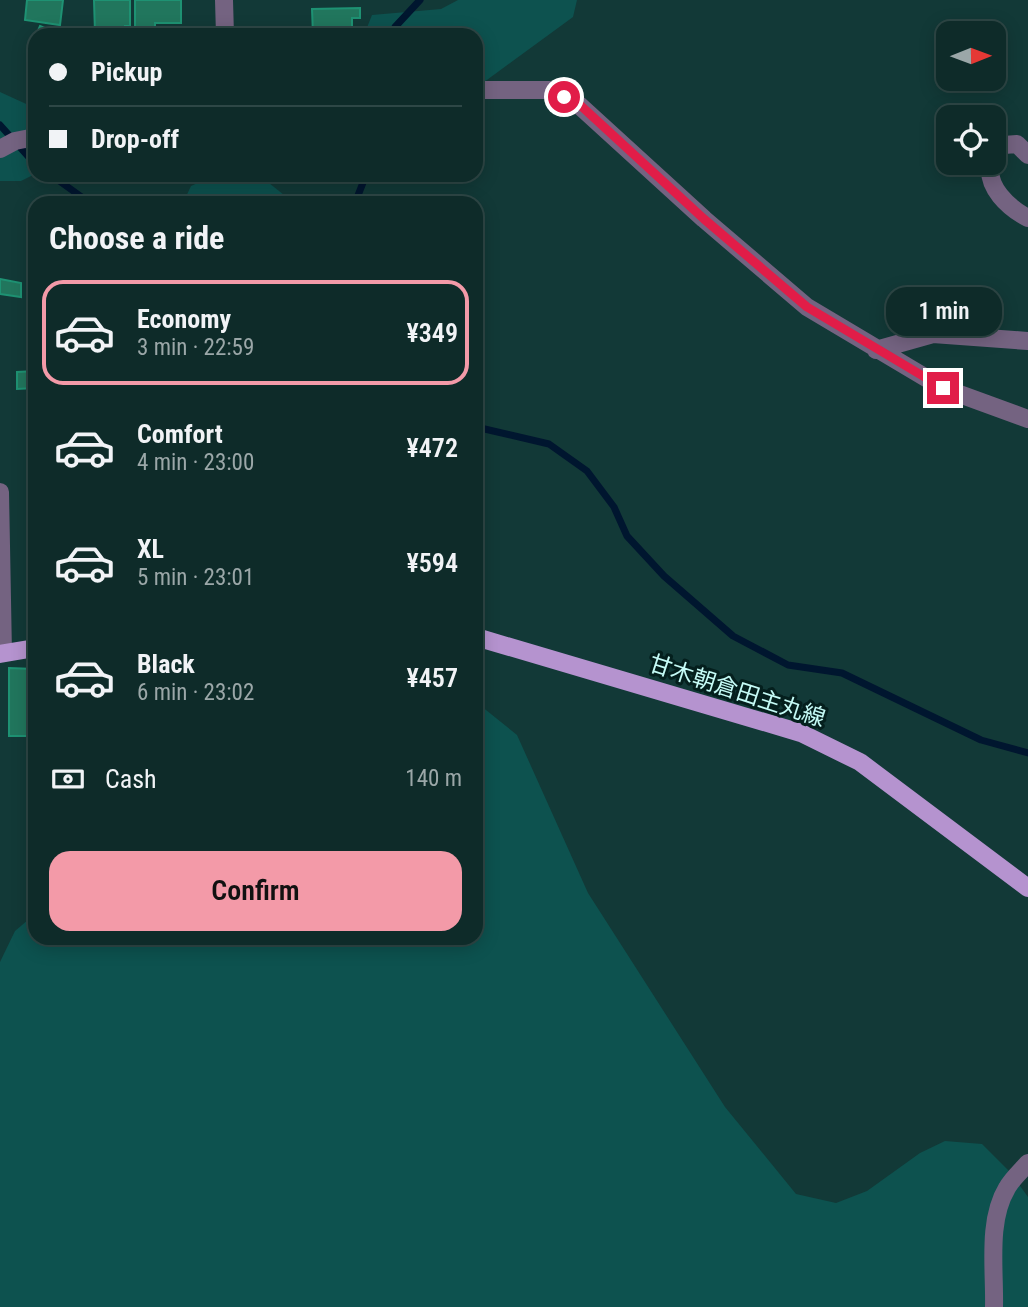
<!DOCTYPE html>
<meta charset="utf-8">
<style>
body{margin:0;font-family:"Roboto Condensed","Noto Sans JP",sans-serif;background:#1c3735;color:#f1f3f6;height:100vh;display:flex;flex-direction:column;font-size:26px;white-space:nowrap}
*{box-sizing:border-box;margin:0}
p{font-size:23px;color:#9ba7a8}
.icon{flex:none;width:38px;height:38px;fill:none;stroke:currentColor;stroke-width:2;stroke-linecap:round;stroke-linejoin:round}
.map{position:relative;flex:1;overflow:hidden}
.sheet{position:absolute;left:28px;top:196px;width:455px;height:749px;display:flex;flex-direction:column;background:#0e2b29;border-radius:21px;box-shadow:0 4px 18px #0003,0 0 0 2px #2e4746}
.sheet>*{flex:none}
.guide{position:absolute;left:28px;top:28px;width:455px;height:154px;border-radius:21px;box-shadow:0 4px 18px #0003,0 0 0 2px #2e4746;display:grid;align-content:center;height:154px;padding:0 21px;background:#0e2b29}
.needle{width:46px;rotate:89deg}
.buttons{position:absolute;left:936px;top:21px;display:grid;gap:14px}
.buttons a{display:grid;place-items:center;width:70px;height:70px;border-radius:14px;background:#0e2b29;box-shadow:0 4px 18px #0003,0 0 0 2px #2e4746;font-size:35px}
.end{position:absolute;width:32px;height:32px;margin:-16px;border:9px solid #e11d48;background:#fff;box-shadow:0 0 0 4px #fff}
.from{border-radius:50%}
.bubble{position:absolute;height:49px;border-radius:21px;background:#0e2b29;box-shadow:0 4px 18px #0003,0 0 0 2px #2e4746;font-size:23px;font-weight:600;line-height:49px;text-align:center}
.guide b{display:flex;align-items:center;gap:24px;height:66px;font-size:26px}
.guide b+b{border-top:2px solid #2e4746}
.guide i{width:18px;height:18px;background:#f1f3f6}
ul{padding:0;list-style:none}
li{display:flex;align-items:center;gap:21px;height:105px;margin:0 14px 10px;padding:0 7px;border:4px solid transparent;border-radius:21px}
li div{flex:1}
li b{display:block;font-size:26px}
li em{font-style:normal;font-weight:600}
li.on{border-color:#f39aa8}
li>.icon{width:63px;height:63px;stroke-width:1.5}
h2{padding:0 21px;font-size:32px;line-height:84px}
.pay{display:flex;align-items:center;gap:18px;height:77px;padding:0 21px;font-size:26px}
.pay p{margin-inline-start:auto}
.button{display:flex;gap:14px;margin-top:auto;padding:14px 21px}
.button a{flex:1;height:80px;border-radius:21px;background:#f39aa8;color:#111;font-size:28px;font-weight:600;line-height:80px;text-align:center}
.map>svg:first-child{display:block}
</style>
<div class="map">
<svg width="1028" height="1307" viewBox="0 0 1028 1307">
<rect width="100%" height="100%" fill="#123937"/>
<path fill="#0d524f" d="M458 0H577L573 17 476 88V35H364L372 15 441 9Z
M0 92 35 108V174L21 181H0Z
M229 175H259L294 203H183L191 186 213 176Z
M476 702 517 735 588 893 725 1107 796 1194 836 1203 867 1191 920 1153 945 1141 982 1144 1010 1172 1028 1197V1307H0V962L15 931 35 914V938H232L253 940 260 938H476Z"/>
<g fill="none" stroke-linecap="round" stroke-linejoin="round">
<path stroke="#00162f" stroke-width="7" d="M395 35V27L420 0
M0 125 35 164
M51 175 90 203
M355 203 366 175
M476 427 549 444 587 471 614 507 627 536 664 576 733 636 788 665 842 673 981 740 1028 753"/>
</g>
<path fill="#21765d" stroke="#1e9273" stroke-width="2" d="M27 0H63L60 25 25 20Z
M94 0H130V26H125V35H73L95 33Z
M135 0H181V23H155V35H135Z
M360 8V18H352V29H339V35H313L312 9Z
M40 26 57 33 56 35H36Z
M0 279 21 283V297L0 294Z
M35 371V388L17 389V372Z
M9 668 34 669V736H9Z"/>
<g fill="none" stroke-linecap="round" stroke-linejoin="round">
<path stroke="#746381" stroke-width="18" d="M224 0 225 35
M476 90H549L579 105 704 219 807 307 943 388 1028 419
M0 149 15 141 35 137
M994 152 1004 145 1017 144 1028 155
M991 163C985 187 1009 208 1028 218
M876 350 933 334 1028 341
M0 492 3 653
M994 1307C995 1270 987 1221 1007 1188 1012 1179 1021 1171 1028 1163"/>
<path stroke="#b593cf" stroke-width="18" d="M476 637 801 733 860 762 1028 888
M0 654 35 648"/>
</g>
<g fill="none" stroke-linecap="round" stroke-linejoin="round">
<path stroke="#e11d48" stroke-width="9" d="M564 97 579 104 704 219 807 307 943 388"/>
</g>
<g text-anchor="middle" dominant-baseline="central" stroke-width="6" stroke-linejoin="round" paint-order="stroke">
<g font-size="23" fill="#c5fbf6" stroke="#041f1d">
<text transform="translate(737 691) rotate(18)">甘木朝倉田主丸線</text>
</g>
</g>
</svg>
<div class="buttons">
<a><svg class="needle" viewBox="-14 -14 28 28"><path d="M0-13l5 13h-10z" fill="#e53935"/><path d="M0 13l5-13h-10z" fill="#9ba7a8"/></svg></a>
<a><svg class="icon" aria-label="locate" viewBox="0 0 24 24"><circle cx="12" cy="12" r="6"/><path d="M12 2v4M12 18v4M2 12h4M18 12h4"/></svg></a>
</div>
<i class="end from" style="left:564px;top:97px"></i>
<i class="end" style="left:943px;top:388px"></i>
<div class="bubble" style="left:886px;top:287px;width:116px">1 min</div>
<div class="guide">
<b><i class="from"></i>Pickup</b>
<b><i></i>Drop-off</b>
</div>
<section class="sheet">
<h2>Choose a ride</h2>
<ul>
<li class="on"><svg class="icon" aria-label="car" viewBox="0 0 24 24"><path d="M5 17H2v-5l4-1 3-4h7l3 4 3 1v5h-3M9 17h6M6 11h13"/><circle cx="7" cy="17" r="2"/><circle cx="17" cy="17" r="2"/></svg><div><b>Economy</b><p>3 min · 22:59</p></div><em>¥349</em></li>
<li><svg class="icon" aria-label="car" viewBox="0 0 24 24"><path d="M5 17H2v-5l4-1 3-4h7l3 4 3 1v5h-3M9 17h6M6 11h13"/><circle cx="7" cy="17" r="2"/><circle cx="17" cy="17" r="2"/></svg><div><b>Comfort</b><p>4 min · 23:00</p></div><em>¥472</em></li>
<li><svg class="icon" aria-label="car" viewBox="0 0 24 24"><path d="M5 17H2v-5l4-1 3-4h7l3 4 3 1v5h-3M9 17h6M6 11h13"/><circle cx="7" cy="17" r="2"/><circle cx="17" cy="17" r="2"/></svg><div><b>XL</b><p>5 min · 23:01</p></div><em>¥594</em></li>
<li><svg class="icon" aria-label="car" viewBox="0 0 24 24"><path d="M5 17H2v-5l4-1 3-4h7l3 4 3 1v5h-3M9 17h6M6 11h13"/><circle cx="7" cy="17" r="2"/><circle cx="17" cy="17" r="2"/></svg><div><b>Black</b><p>6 min · 23:02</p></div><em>¥457</em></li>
</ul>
<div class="pay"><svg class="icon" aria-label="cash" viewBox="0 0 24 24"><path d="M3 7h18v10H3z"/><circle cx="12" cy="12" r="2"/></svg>Cash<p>140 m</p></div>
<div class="button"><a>Confirm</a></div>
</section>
</div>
